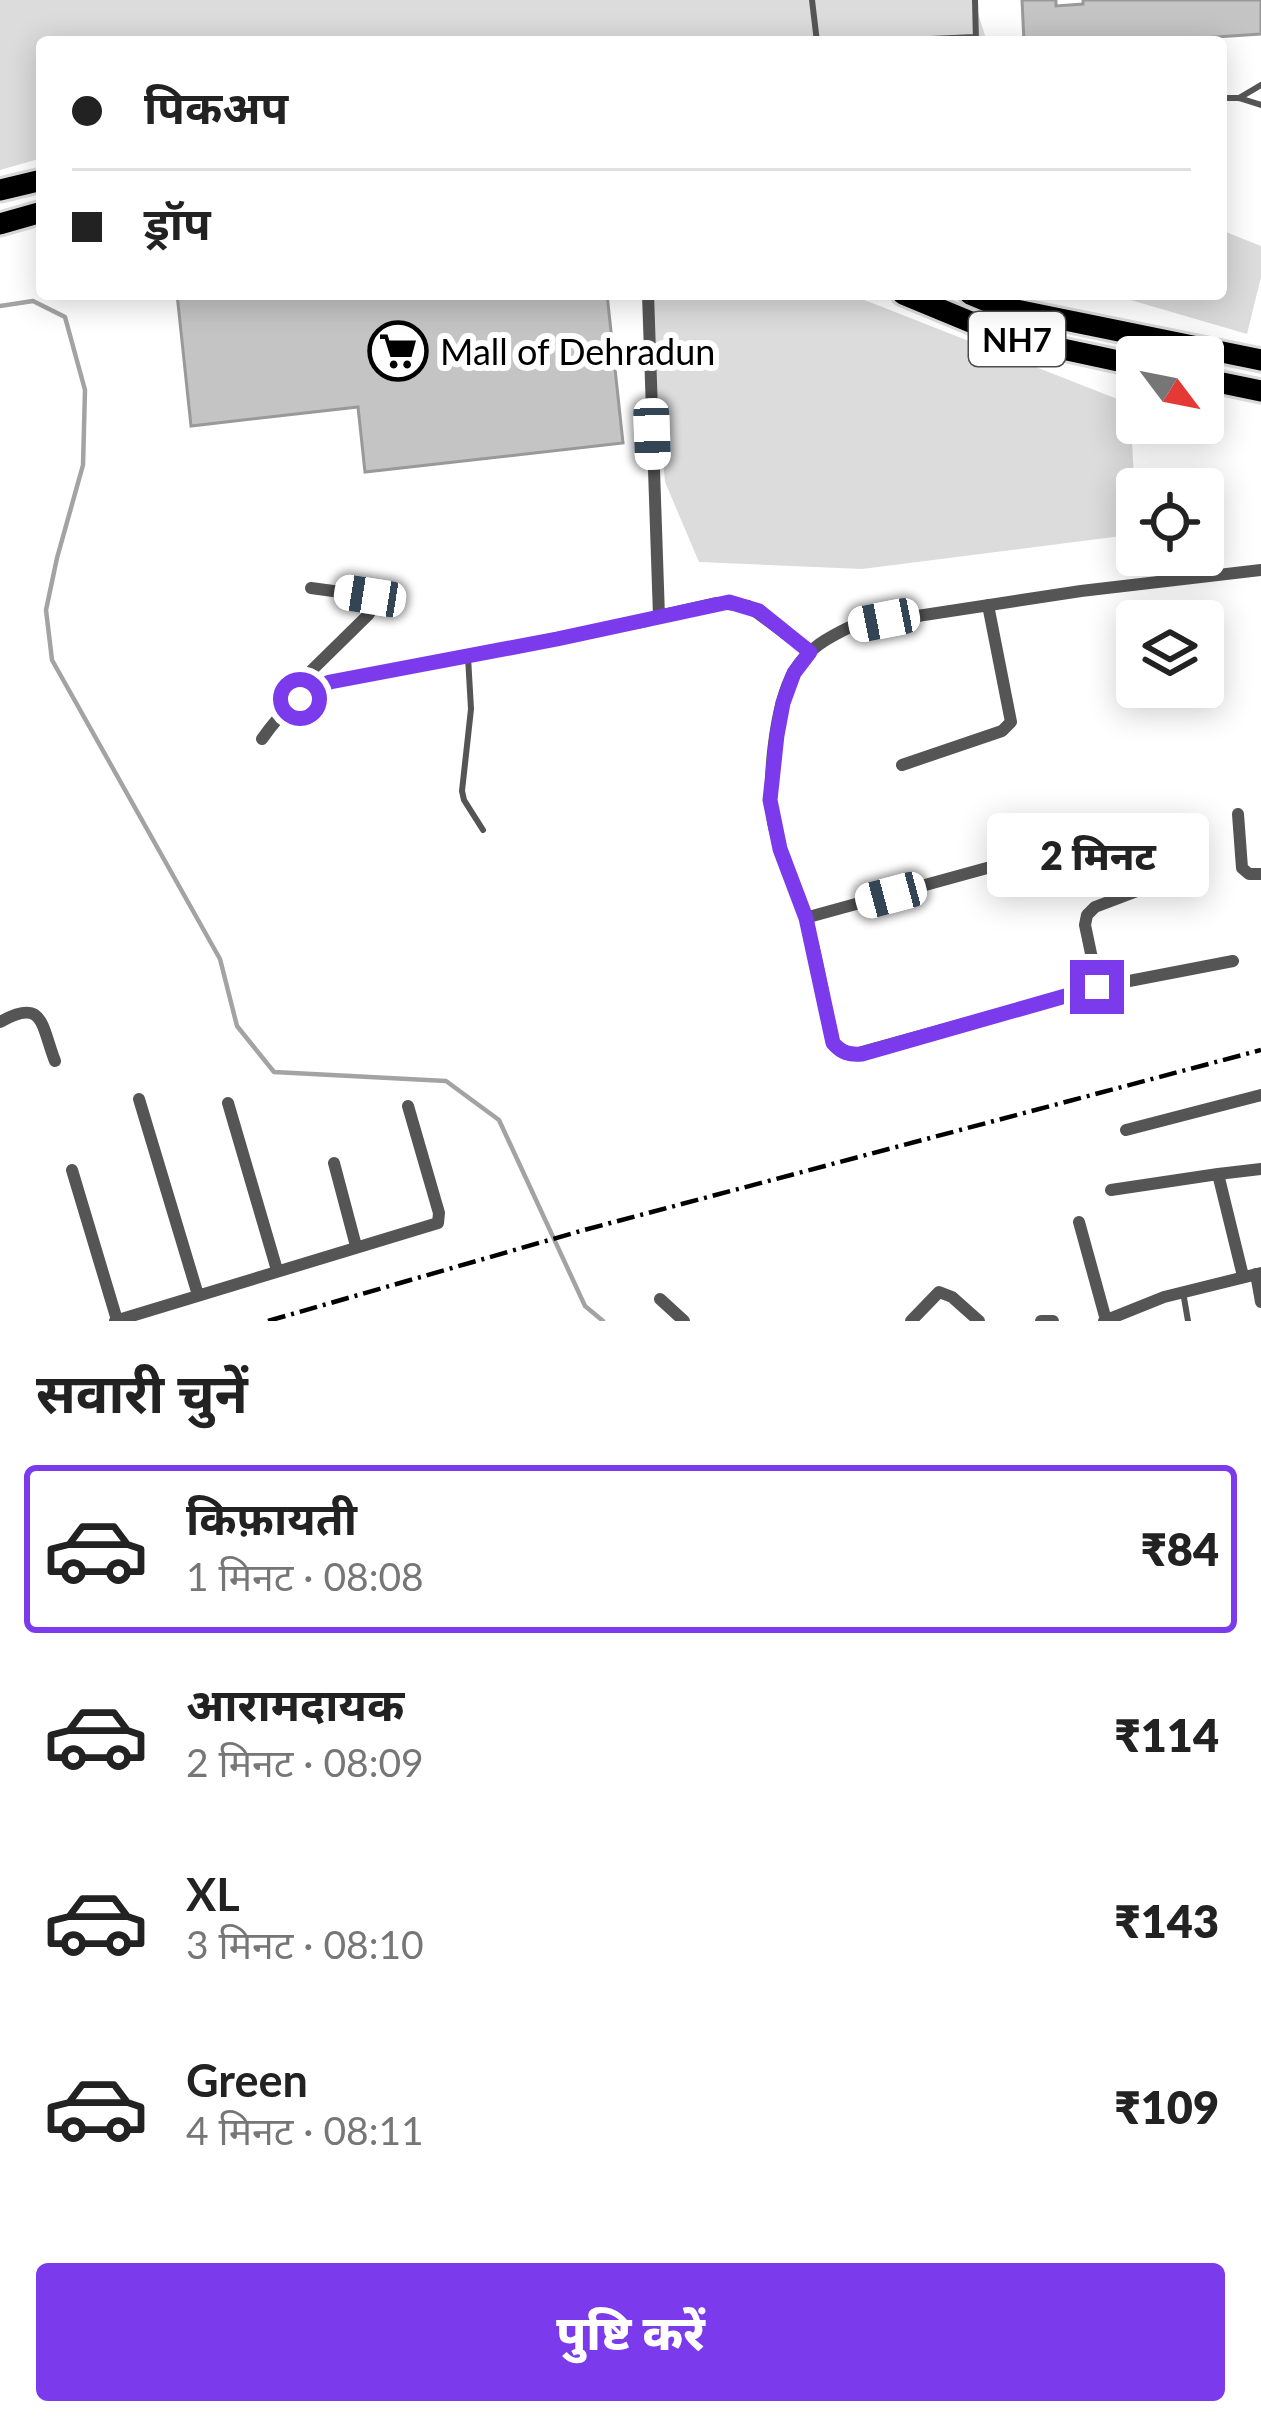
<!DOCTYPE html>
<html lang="hi">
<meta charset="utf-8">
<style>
body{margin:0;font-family:Lato,"Noto Sans Devanagari",sans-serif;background:#f2f2f2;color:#222;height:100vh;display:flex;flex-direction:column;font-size:45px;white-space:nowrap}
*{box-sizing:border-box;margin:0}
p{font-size:39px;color:#767676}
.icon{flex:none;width:66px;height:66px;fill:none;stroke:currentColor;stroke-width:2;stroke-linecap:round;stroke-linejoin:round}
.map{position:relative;height:1321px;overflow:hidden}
.sheet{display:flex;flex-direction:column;background:#fff;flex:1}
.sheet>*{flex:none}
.guide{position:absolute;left:36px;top:36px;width:1191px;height:264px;border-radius:12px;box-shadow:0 6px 30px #0003;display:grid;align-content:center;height:264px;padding:0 36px;background:#fff}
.needle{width:78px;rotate:122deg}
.controls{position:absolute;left:1116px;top:336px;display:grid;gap:24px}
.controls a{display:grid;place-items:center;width:108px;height:108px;border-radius:12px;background:#fff;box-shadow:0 6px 30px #0003;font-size:60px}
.end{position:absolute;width:54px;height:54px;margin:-27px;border:15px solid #7c3aed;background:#fff;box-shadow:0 0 0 6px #fff}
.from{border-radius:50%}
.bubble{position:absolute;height:84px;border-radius:12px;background:#fff;box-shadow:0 6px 30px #0003;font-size:39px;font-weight:800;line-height:84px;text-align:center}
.car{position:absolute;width:36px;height:72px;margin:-36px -18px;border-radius:15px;box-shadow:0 0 9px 3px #0007;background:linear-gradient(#fff 24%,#345 0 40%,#fff 0 76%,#345 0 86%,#fff 0)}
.guide b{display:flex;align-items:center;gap:42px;height:114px;font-size:45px}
.guide b+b{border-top:3px solid #e0e0e0}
.guide i{width:30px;height:30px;background:#222}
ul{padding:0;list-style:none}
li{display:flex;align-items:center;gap:36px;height:168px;margin:0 24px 18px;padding:0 12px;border:6px solid transparent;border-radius:12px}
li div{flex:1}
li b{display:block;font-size:45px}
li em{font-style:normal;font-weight:800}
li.selected{border-color:#7c3aed}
li>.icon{width:108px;height:108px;stroke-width:1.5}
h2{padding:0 36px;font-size:54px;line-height:144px}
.primary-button{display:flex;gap:24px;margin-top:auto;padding:24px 36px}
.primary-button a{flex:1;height:138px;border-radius:12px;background:#7c3aed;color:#fff;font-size:48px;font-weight:800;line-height:138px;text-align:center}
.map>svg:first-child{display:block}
</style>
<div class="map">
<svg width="1261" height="1321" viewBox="0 0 1261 1321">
<rect width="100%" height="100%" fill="#fff"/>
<path fill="#dcdcdc" d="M0 0H974L987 42H42V158L0 170Z
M1221 230 1261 246V277L1247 334 1110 294H1221Z
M648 294H849L1130 404 1137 534 862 569 699 562 665 482Z"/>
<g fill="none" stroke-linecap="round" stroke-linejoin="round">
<path stroke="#a3a3a3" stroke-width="4.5" d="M0 306 33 301 65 317 85 390 83 465 57 558 46 610 52 660 220 959 237 1026 274 1072 446 1081 499 1120 585 1306 603 1321"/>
</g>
<path fill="#c4c4c4" stroke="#999" stroke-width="3" d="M1022 0H1056V6L1083 4V0H1261V34L1141 42H1024Z
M177 294H607L623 443 365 472 358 407 191 426Z"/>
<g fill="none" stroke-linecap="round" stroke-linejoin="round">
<defs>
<path id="trunk" d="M0 190 42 180
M0 224 42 212
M903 294 1007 337 1137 365
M970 294 1001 307 1261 360
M1203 379 1261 391"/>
</defs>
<use href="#trunk" stroke="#dbdbdb" stroke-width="27"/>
<path stroke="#555" stroke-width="6" d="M812 0 817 42
M975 0 976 42
M864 42 975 37
M1221 98H1239L1261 105
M1239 98 1261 85
M468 657 471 709 462 791 464 800 483 830
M1183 1292 1188 1321"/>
<path stroke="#555" stroke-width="12" d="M659 616 716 603 748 606 810 652
M309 691 308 682 312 670 368 615 377 601 370 596 311 588
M262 739C283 709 298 697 330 682L646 621 659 616 648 294
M902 765 1002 731 1011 722 988 605
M1238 814 1242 868 1249 874H1261
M805 918 1104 836
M1233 961 1098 987 851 1055 840 1051 833 1043C824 1001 818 957 805 915 795 886 781 858 774 827 766 788 774 706 794 671 808 648 829 637 852 626L1081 591 1261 570
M1098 987 1085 925 1087 915 1095 907 1161 882
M0 1022C44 997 41 1025 55 1061
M139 1099 198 1295
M228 1103 277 1270
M1126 1130 1261 1095
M334 1163 356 1246
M72 1170 117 1320
M1218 1174 1261 1169
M1111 1190 1218 1174 1243 1276
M1079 1222 1106 1320
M1256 1274 1261 1302
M660 1299 684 1321
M115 1321 438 1223 439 1213 408 1106
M911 1321 939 1292 952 1297 979 1321
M1041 1321H1053
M1104 1321 1164 1297 1261 1273"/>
<use href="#trunk" stroke="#000" stroke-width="21"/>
<path stroke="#000" stroke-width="4.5" stroke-dasharray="18 6 3 6" stroke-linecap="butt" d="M268 1321 584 1230 1261 1050"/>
</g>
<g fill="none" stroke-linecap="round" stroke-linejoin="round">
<path stroke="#7c3aed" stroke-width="15" d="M300 699 309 691 330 682 557 639 729 602 759 611 810 652 794 673 783 703 777 735 770 800 780 849 806 918 833 1043C842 1053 849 1055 862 1054L1097 987"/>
</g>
<defs>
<symbol id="supermarket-ring" viewBox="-11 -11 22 22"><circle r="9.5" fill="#fff" stroke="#000" stroke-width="1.5"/><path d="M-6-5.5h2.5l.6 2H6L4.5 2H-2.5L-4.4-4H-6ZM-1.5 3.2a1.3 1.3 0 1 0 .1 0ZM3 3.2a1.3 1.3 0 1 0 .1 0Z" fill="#000"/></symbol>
</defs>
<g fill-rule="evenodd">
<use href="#supermarket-ring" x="365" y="318" width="66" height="66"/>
</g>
<g text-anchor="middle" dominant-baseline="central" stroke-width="12" stroke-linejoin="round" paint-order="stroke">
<rect fill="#fff" stroke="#4c4c4c" stroke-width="3" x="969" y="312" width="96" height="54" rx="9"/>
<g font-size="33" font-weight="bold" fill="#000">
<text x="1017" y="339">NH7</text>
</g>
<g font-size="36" fill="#000" stroke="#fff" text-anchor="start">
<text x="440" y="351">Mall of Dehradun</text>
</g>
</g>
</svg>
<div class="controls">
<a><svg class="needle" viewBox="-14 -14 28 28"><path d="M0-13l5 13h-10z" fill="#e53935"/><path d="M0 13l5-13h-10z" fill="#767676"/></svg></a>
<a><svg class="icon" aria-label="locate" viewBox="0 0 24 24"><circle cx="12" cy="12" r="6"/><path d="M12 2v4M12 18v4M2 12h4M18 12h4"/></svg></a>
<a><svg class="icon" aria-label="layers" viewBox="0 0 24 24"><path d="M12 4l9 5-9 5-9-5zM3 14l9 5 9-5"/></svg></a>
</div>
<i class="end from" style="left:300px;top:699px"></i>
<i class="end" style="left:1097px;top:987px"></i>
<div class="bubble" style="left:987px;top:813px;width:222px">2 मिनट</div>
<i class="car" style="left:652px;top:434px;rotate:178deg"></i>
<i class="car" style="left:370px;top:596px;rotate:279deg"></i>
<i class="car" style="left:884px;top:620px;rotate:259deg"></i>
<i class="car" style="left:891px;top:895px;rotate:255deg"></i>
<div class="guide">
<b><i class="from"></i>पिकअप</b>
<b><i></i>ड्रॉप</b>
</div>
</div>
<section class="sheet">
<h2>सवारी चुनें</h2>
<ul>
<li class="selected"><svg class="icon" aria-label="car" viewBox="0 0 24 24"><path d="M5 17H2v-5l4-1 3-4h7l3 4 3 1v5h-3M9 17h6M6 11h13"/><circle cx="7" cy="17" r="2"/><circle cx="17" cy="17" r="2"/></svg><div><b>किफ़ायती</b><p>1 मिनट · 08:08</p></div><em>₹84</em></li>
<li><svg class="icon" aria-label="car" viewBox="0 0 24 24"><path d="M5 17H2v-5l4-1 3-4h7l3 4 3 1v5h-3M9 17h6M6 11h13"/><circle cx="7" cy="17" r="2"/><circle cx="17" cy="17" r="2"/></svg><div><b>आरामदायक</b><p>2 मिनट · 08:09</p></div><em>₹114</em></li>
<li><svg class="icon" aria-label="car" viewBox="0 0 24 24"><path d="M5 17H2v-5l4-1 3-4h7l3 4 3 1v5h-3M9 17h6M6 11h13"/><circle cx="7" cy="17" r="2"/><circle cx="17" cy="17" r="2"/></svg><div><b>XL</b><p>3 मिनट · 08:10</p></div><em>₹143</em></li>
<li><svg class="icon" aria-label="car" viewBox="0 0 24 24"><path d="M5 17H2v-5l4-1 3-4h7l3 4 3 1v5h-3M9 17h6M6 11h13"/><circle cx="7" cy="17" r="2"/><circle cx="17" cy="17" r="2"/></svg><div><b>Green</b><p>4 मिनट · 08:11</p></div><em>₹109</em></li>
</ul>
<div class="primary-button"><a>पुष्टि करें</a></div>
</section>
